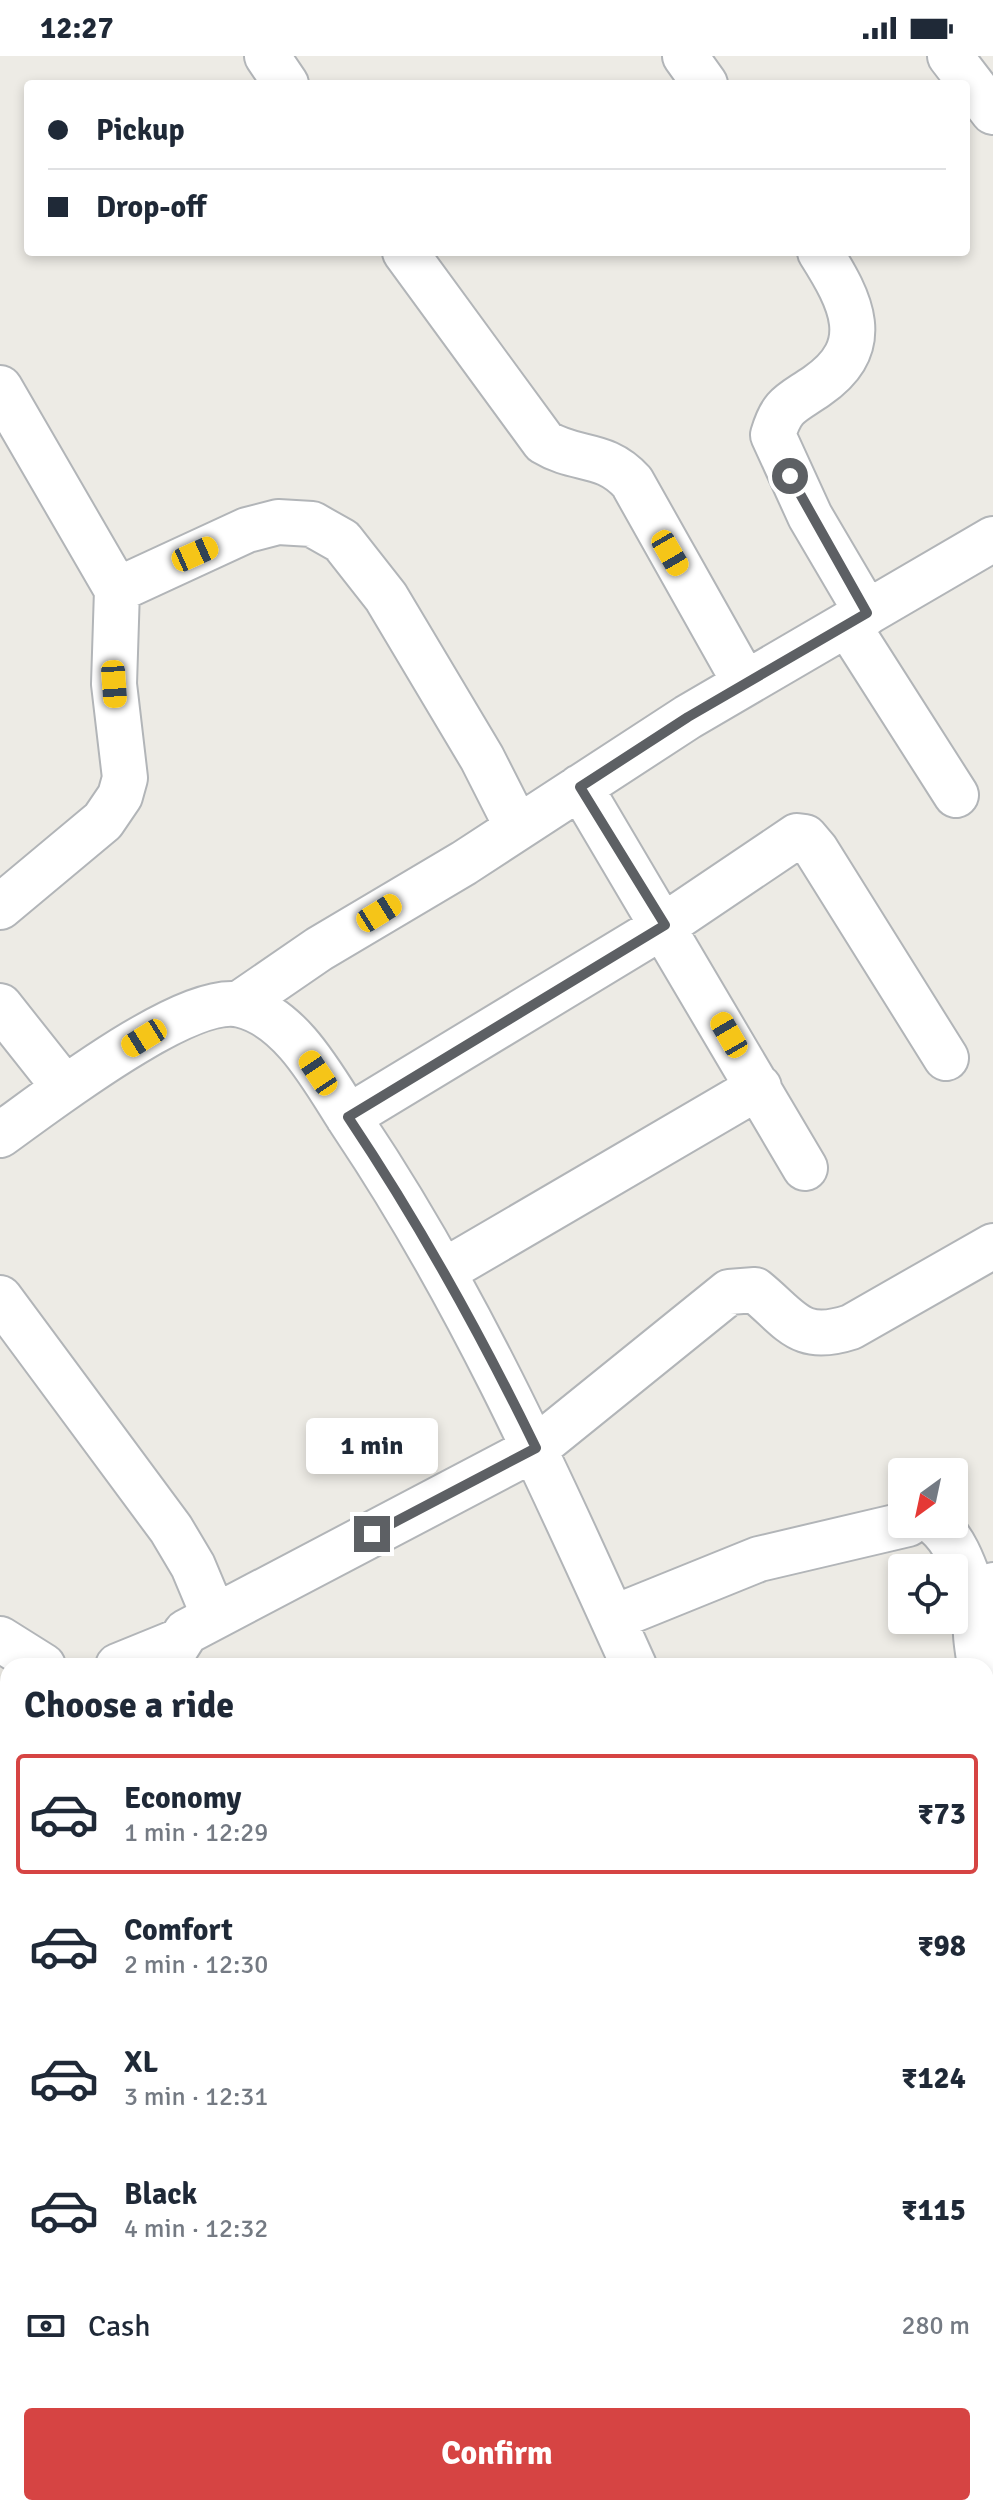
<!DOCTYPE html>
<meta charset="utf-8">
<style>
body{margin:0;font-family:Signika,sans-serif;background:#f2f2f3;color:#1f2937;height:100vh;display:flex;flex-direction:column;font-size:30px;white-space:nowrap}
*{box-sizing:border-box;margin:0}
p{font-size:26px;color:#747a83}
.icon{flex:none;width:44px;height:44px;fill:none;stroke:currentColor;stroke-width:2;stroke-linecap:round;stroke-linejoin:round}
.map{position:relative;flex:1;overflow:hidden}
.sheet{position:absolute;left:0px;top:1602px;width:994px;height:858px;display:flex;flex-direction:column;background:#fff;border-radius:24px 24px 0 0;box-shadow:0 4px 12px #0003}
.sheet>*{flex:none}
.banner{position:absolute;left:24px;top:24px;width:946px;height:176px;border-radius:8px;box-shadow:0 4px 12px #0003;display:grid;align-content:center;height:176px;padding:0 24px;background:#fff}
.needle{width:52px;rotate:213deg}
.buttons{position:absolute;left:888px;top:1402px;display:grid;gap:16px}
.buttons a{display:grid;place-items:center;width:80px;height:80px;border-radius:8px;background:#fff;box-shadow:0 4px 12px #0003;font-size:40px}
.end{position:absolute;width:36px;height:36px;margin:-18px;border:10px solid #5d6064;background:#fff;box-shadow:0 0 0 4px #fff}
.from{border-radius:50%}
.bubble{position:absolute;height:56px;border-radius:8px;background:#fff;box-shadow:0 4px 12px #0003;font-size:26px;font-weight:800;line-height:56px;text-align:center}
.car{position:absolute;width:24px;height:48px;margin:-24px -12px;border-radius:10px;box-shadow:0 0 6px 2px #0007;background:linear-gradient(#f5c518 24%,#345 0 40%,#f5c518 0 76%,#345 0 86%,#f5c518 0)}
.banner b{display:flex;align-items:center;gap:28px;height:76px;font-size:30px}
.banner b+b{border-top:2px solid #e0e1e3}
.banner i{width:20px;height:20px;background:#1f2937}
ul{padding:0;list-style:none}
li{display:flex;align-items:center;gap:24px;height:120px;margin:0 16px 12px;padding:0 8px;border:4px solid transparent;border-radius:8px}
li div{flex:1}
li b{display:block;font-size:30px}
li em{font-style:normal;font-weight:800}
li.current{border-color:#d64443}
li>.icon{width:72px;height:72px;stroke-width:1.5}
h2{padding:0 24px;font-size:36px;line-height:96px}
.pay{display:flex;align-items:center;gap:20px;height:88px;padding:0 24px;font-size:30px}
.pay p{margin-inline-start:auto}
.primary-button{display:flex;gap:16px;margin-top:auto;padding:16px 24px}
.primary-button a{flex:1;height:92px;border-radius:8px;background:#d64443;color:#fff;font-size:32px;font-weight:800;line-height:92px;text-align:center}
.status{display:flex;justify-content:space-between;align-items:center;height:56px;padding:0 40px;background:#fff;direction:ltr}
.status svg{height:22px;fill:currentColor}
.map>svg:first-child{display:block}
</style>
<div class="status"><b>12:27</b><svg viewBox="0 0 49 12"><path d="M0 12V9h3v3zM5 12V6h3v6zM10 12V3h3v9zM15 12V0h3v12zM26 1h20v11H26zM47 4h2v5h-2z"/></svg></div>
<div class="map">
<svg width="993" height="2459" viewBox="0 0 993 2459">
<rect width="100%" height="100%" fill="#edebe5"/>
<g fill="none" stroke-linecap="round" stroke-linejoin="round">
<defs>
<path id="minor" d="M267 0 286 28
M685 0 705 28
M950 0 993 56
M405 196 544 386C577 406 604 395 632 426L745 627
M820 196C851 245 875 290 817 330 791 348 782 348 773 379L810 460 867 557
M0 332 117 534
M847 568 956 739
M580 731 805 1112
M0 851 103 765 120 740 125 722 114 628 117 534 247 474 278 466 312 468 342 485 386 541 482 702 517 771
M239 948 319 893 464 807 688 661 993 483
M0 950 65 1032
M348 1061 665 869 797 780 805 781 816 794 946 1002
M0 1079C45 1047 187 936 241 949 294 962 326 1028 354 1070 468 1240 550 1424 634 1610
M444 1215 759 1031
M0 1242 171 1473 193 1510 214 1560
M936 1468C959 1487 967 1521 978 1548
M613 1562 759 1503 908 1468
M0 1583 43 1610
M118 1610 177 1586
M174 1610 172 1598 186 1576 536 1392 729 1236 755 1234C792 1264 799 1288 851 1271L993 1190
M980 1610C975 1575 970 1558 993 1529
M986 1645 993 1667
M0 2048 8 2047
M986 2249 993 2248
M802 2452 805 2459
M602 2459 604 2452
M968 2459 983 2452"/>
<path id="highway" d="M986 1958 993 1955
M0 2261H8"/>
</defs>
<use href="#minor" stroke="#b2b5b8" stroke-width="48"/>
<use href="#highway" stroke="#d99119" stroke-width="48"/>
<use href="#minor" stroke="#fff" stroke-width="44"/>
<use href="#highway" stroke="#f1d598" stroke-width="44"/>
</g>
<g fill="none" stroke-linecap="round" stroke-linejoin="round">
<path stroke="#5d6064" stroke-width="10" d="M372 1478 536 1392C480 1277 419 1167 348 1061L665 869 580 731 688 661 867 557 790 420"/>
</g>
</svg>
<div class="buttons">
<a><svg class="needle" viewBox="-14 -14 28 28"><path d="M0-13l5 13h-10z" fill="#e53935"/><path d="M0 13l5-13h-10z" fill="#747a83"/></svg></a>
<a><svg class="icon" aria-label="locate" viewBox="0 0 24 24"><circle cx="12" cy="12" r="6"/><path d="M12 2v4M12 18v4M2 12h4M18 12h4"/></svg></a>
</div>
<i class="end from" style="left:790px;top:420px"></i>
<i class="end" style="left:372px;top:1478px"></i>
<div class="bubble" style="left:306px;top:1362px;width:132px">1 min</div>
<i class="car" style="left:670px;top:497px;rotate:150deg"></i>
<i class="car" style="left:195px;top:498px;rotate:66deg"></i>
<i class="car" style="left:114px;top:628px;rotate:176deg"></i>
<i class="car" style="left:379px;top:857px;rotate:58deg"></i>
<i class="car" style="left:729px;top:979px;rotate:330deg"></i>
<i class="car" style="left:144px;top:982px;rotate:238deg"></i>
<i class="car" style="left:318px;top:1017px;rotate:326deg"></i>
<div class="banner">
<b><i class="from"></i>Pickup</b>
<b><i></i>Drop-off</b>
</div>
<section class="sheet">
<h2>Choose a ride</h2>
<ul>
<li class="current"><svg class="icon" aria-label="car" viewBox="0 0 24 24"><path d="M5 17H2v-5l4-1 3-4h7l3 4 3 1v5h-3M9 17h6M6 11h13"/><circle cx="7" cy="17" r="2"/><circle cx="17" cy="17" r="2"/></svg><div><b>Economy</b><p>1 min · 12:29</p></div><em>₹73</em></li>
<li><svg class="icon" aria-label="car" viewBox="0 0 24 24"><path d="M5 17H2v-5l4-1 3-4h7l3 4 3 1v5h-3M9 17h6M6 11h13"/><circle cx="7" cy="17" r="2"/><circle cx="17" cy="17" r="2"/></svg><div><b>Comfort</b><p>2 min · 12:30</p></div><em>₹98</em></li>
<li><svg class="icon" aria-label="car" viewBox="0 0 24 24"><path d="M5 17H2v-5l4-1 3-4h7l3 4 3 1v5h-3M9 17h6M6 11h13"/><circle cx="7" cy="17" r="2"/><circle cx="17" cy="17" r="2"/></svg><div><b>XL</b><p>3 min · 12:31</p></div><em>₹124</em></li>
<li><svg class="icon" aria-label="car" viewBox="0 0 24 24"><path d="M5 17H2v-5l4-1 3-4h7l3 4 3 1v5h-3M9 17h6M6 11h13"/><circle cx="7" cy="17" r="2"/><circle cx="17" cy="17" r="2"/></svg><div><b>Black</b><p>4 min · 12:32</p></div><em>₹115</em></li>
</ul>
<div class="pay"><svg class="icon" aria-label="cash" viewBox="0 0 24 24"><path d="M3 7h18v10H3z"/><circle cx="12" cy="12" r="2"/></svg>Cash<p>280 m</p></div>
<div class="primary-button"><a>Confirm</a></div>
</section>
</div>
